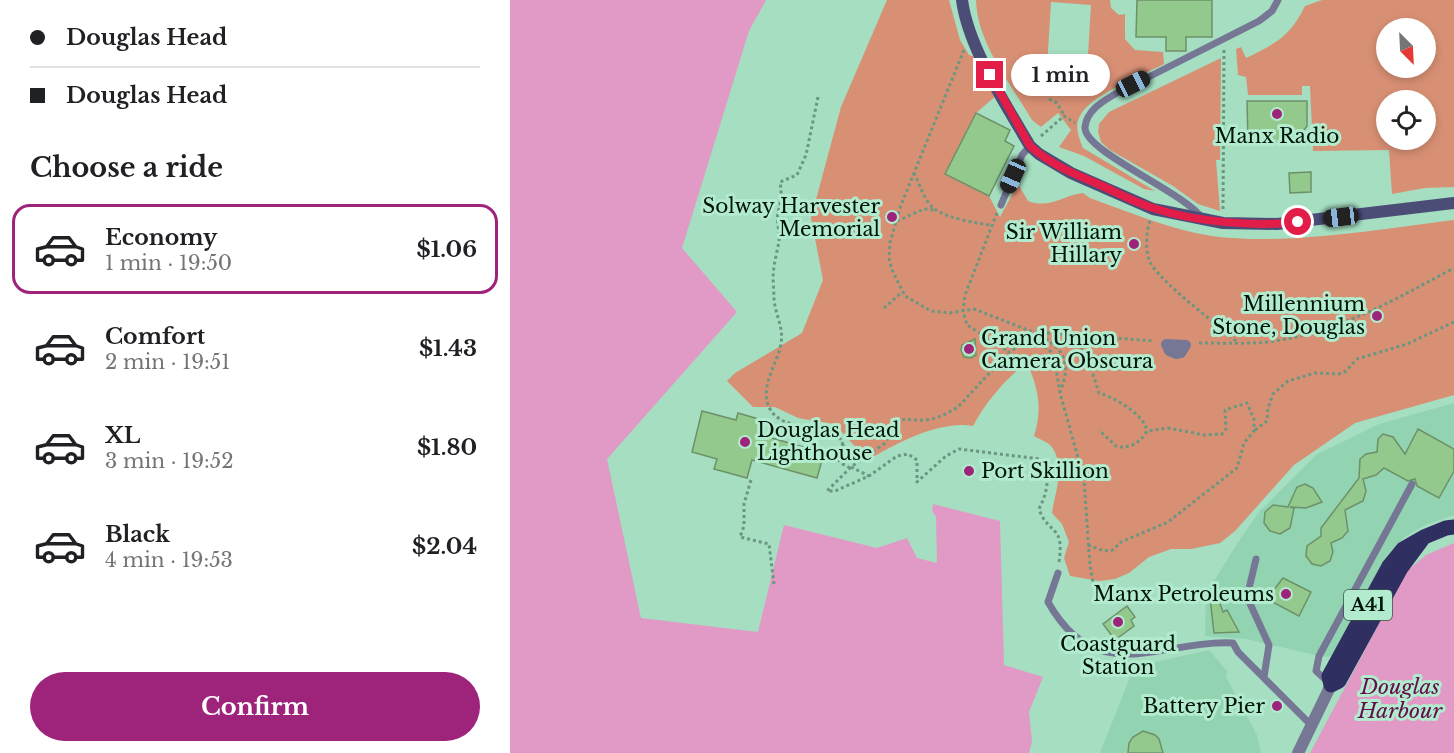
<!DOCTYPE html>
<meta charset="utf-8">
<style>
body{margin:0;font-family:"Libre Baskerville",serif;background:#f6f6f6;color:#202124;height:100vh;display:flex;flex-direction:column;font-size:22px;white-space:nowrap}
*{box-sizing:border-box;margin:0}
p{font-size:20px;color:#757577}
.icon{flex:none;width:33px;height:33px;fill:none;stroke:currentColor;stroke-width:2;stroke-linecap:round;stroke-linejoin:round}
.map{position:relative;flex:1;overflow:hidden}
.drawer{display:flex;flex-direction:column;background:#fff;width:510px}
.drawer>*{flex:none}
.guide{display:grid;align-content:center;height:132px;padding:0 30px;background:#fff}
.needle{width:39px;rotate:156deg}
.tools{position:absolute;left:866px;top:18px;display:grid;gap:12px}
.tools a{display:grid;place-items:center;width:60px;height:60px;border-radius:50%;background:#fff;box-shadow:0 3px 9px #0003;font-size:30px}
.end{position:absolute;width:27px;height:27px;margin:-14px;border:8px solid #e11d48;background:#fff;box-shadow:0 0 0 3px #fff}
.from{border-radius:50%}
.bubble{position:absolute;height:42px;border-radius:21px;background:#fff;box-shadow:0 3px 9px #0003;font-size:20px;font-weight:800;line-height:42px;text-align:center}
.car{position:absolute;width:18px;height:36px;margin:-18px -9px;border-radius:8px;box-shadow:0 0 4px 2px #0007;background:linear-gradient(#222 24%,#8ab4d8 0 40%,#222 0 76%,#8ab4d8 0 86%,#222 0)}
.guide b{display:flex;align-items:center;gap:21px;height:57px;font-size:22px}
.guide b+b{border-top:2px solid #e0e0e0}
.guide i{width:15px;height:15px;background:#202124}
ul{padding:0;list-style:none}
li{display:flex;align-items:center;gap:18px;height:90px;margin:0 12px 9px;padding:0 18px;border:3px solid transparent;border-radius:18px}
li div{flex:1}
li b{display:block;font-size:22px}
li em{font-style:normal;font-weight:800}
li.on{border-color:#9d237b}
li>.icon{width:54px;height:54px;stroke-width:1.5}
h2{padding:0 30px;font-size:27px;line-height:72px}
.button{display:flex;gap:12px;margin-top:auto;padding:12px 30px}
.button a{flex:1;height:69px;border-radius:36px;background:#9d237b;color:#fff;font-size:24px;font-weight:800;line-height:69px;text-align:center}
main{display:flex;flex:1;min-height:0}
.map>svg:first-child{display:block}
</style>
<main>
<section class="drawer">
<div class="guide">
<b><i class="from"></i>Douglas Head</b>
<b><i></i>Douglas Head</b>
</div>
<h2>Choose a ride</h2>
<ul>
<li class="on"><svg class="icon" aria-label="car" viewBox="0 0 24 24"><path d="M5 17H2v-5l4-1 3-4h7l3 4 3 1v5h-3M9 17h6M6 11h13"/><circle cx="7" cy="17" r="2"/><circle cx="17" cy="17" r="2"/></svg><div><b>Economy</b><p>1 min · 19:50</p></div><em>$1.06</em></li>
<li><svg class="icon" aria-label="car" viewBox="0 0 24 24"><path d="M5 17H2v-5l4-1 3-4h7l3 4 3 1v5h-3M9 17h6M6 11h13"/><circle cx="7" cy="17" r="2"/><circle cx="17" cy="17" r="2"/></svg><div><b>Comfort</b><p>2 min · 19:51</p></div><em>$1.43</em></li>
<li><svg class="icon" aria-label="car" viewBox="0 0 24 24"><path d="M5 17H2v-5l4-1 3-4h7l3 4 3 1v5h-3M9 17h6M6 11h13"/><circle cx="7" cy="17" r="2"/><circle cx="17" cy="17" r="2"/></svg><div><b>XL</b><p>3 min · 19:52</p></div><em>$1.80</em></li>
<li><svg class="icon" aria-label="car" viewBox="0 0 24 24"><path d="M5 17H2v-5l4-1 3-4h7l3 4 3 1v5h-3M9 17h6M6 11h13"/><circle cx="7" cy="17" r="2"/><circle cx="17" cy="17" r="2"/></svg><div><b>Black</b><p>4 min · 19:53</p></div><em>$2.04</em></li>
</ul>
<div class="button"><a>Confirm</a></div>
</section>
<div class="map">
<svg width="944" height="753" viewBox="0 0 944 753">
<rect width="100%" height="100%" fill="#a5dec1"/>
<path fill="#92d3b2" d="M944 403V515L915 525 895 537 877 555 825 652 819 657 809 656 736 639 695 636 696 594 725 547 748 513 806 455 869 424Z
M699 650 717 671 716 677 747 735 751 753H590L624 667Z"/>
<path fill="#d89074" fill-rule="evenodd" d="M377 0H439L450 40 459 55 466 57 487 95 466 113 435 174 479 196 490 217 508 184 518 201C541 209 551 196 573 193L580 198C619 212 661 230 702 236 776 246 870 229 944 220V395L845 423 784 465 725 531 710 543 681 549H661L639 557 619 573 605 579 589 581 560 576 554 558 559 542 552 524 542 513C545 492 556 465 541 446 538 442 529 439 524 436 533 407 528 389 517 362 494 381 477 400 463 426 431 420 386 443 358 460L324 424 288 418 265 407H243L217 381 225 373 292 333 313 280 301 218 331 107Z
M466 0H600L601 8 609 15 615 14V39L625 50 653 52 654 64C633 75 580 95 570 116 564 126 569 138 573 148L645 191 634 189 574 156 549 147 561 130 548 113 531 127 522 120C501 84 467 43 466 0ZM541 2 581 5 577 71 537 68Z
M812 0H944V187L915 188 882 194 879 150 803 151 800 86H792V95H738L736 77 728 75 726 49 731 47 736 58C766 43 779 38 795 6ZM876 28H915V68H876ZM876 100H915V140H876Z
M711 58 710 160H706L710 211 688 204 663 186 600 150 591 142 588 132 589 124 599 112Z"/>
<path fill="#e19ac6" d="M0 0H256L239 31 172 248 227 312 97 459 131 618 248 632 274 525 367 548 397 538 407 558 427 563 426 517 422 511 423 504 490 521 494 665 533 677 519 712 522 742 519 753H0Z
M944 543V753H800L897 571 916 555Z"/>
<path fill="#93c98d" stroke="#6d9169" stroke-width="1.5" d="M627 0H702V37H676V51H656V37H626Z
M737 101H797V126L785 142H738Z
M466 113 500 130 495 141 504 146 479 196 435 174Z
M801 172V192L780 193 779 173Z
M465 339 466 355 461 358 454 357 451 350 452 345Z
M192 411 226 420 228 413 252 420 248 434 314 453 307 478 242 460 237 478 204 469 207 459 182 452Z
M908 429 944 449V471L929 498 907 486 905 479 898 481 874 468 866 475 853 479 856 491 853 501 835 510 838 531 832 538 821 543 823 552 820 561 811 566 802 564 796 556 797 546 811 536V528L849 478 850 459 856 454 867 452 868 439 873 434 883 437 895 454Z
M795 484 803 488 812 502 796 508 780 507 784 508 780 528 770 534 760 531 754 523 755 512 763 505 778 507 787 487Z
M773 578 801 592 789 616 757 599Z
M704 588 713 612 717 610 729 632 704 633 699 589Z
M617 606 625 617 621 620 624 626 605 640 593 624Z
M633 731 645 735 649 739 653 753H618L619 743 623 737Z"/>
<g fill="none" stroke-linecap="round" stroke-linejoin="round">
<path stroke="#6b9680" stroke-width="3" stroke-dasharray="3 3" stroke-linecap="butt" d="M454 50 391 205 380 242 379 258 382 270 395 296 421 311 440 313 464 309 523 332 644 341
M308 97 296 155 287 175 270 182C272 194 271 201 268 213 266 222 270 231 269 240 268 249 265 258 264 267 262 277 264 289 264 299 265 314 274 328 271 343 268 364 248 387 260 409 274 434 317 420 333 442L328 459 331 463 340 468
M539 99 547 103 554 115
M531 136 554 116 565 123
M404 173C410 185 415 203 426 210 438 218 468 224 482 225
M713 209 714 50
M487 213 455 295 453 311 457 325 499 352
M387 221 414 209 424 210
M640 221C636 233 635 250 640 262 650 282 707 324 726 341
M374 308 392 292
M525 333C552 346 563 361 550 392
M566 336 567 342 577 356 589 393C604 397 635 415 637 431 630 443 621 448 607 447L589 430
M689 343C712 343 736 344 758 342 830 332 882 301 944 268
M745 430 757 421 758 408 763 394 778 381 805 373 829 374 836 371 847 359 897 344 944 322
M332 444 342 456 351 459
M341 467 359 476
M241 480 234 504V526L230 537 259 544 264 584
M578 545 594 551 603 550 611 542 658 522 727 468 734 443 744 431V419L737 403 715 410 716 429 712 434 694 435 658 428 637 431
M549 562C555 524 538 535 529 509 537 493 542 475 530 459L449 449 436 456 407 482V460L398 454 387 456 359 476 325 491H317L341 467 374 444 379 435 378 427C396 414 397 422 415 420 427 419 438 413 448 407L499 352 520 340 539 349 545 361 550 393 574 479 580 566 584 587"/>
<path stroke="#757795" stroke-width="7" d="M491 205 512 155 520 146
M692 218C674 192 573 151 575 127 577 110 592 102 605 94L749 21 762 11 768 0
M746 559 737 597 759 645 754 677
M548 573 538 602C587 689 648 640 723 643L728 652 801 725
M817 681 806 671 809 656 902 484"/>
<path stroke="#757795" stroke-width="10" d="M656 344 676 345 671 353 666 354 659 351Z"/>
<path stroke="#757795" stroke-width="12" d="M788 753 821 685"/>
<path stroke="#4c4d77" stroke-width="12" d="M452 0C458 47 496 105 520 146L529 154 561 173 643 209 713 223 767 224 944 203"/>
<path stroke="#302f61" stroke-width="15" d="M914 537 891 568 829 681 821 685 819 676 879 566 893 549 914 537 936 528 944 527"/>
</g>
<g fill="none" stroke-linecap="round" stroke-linejoin="round">
<path stroke="#e11d48" stroke-width="8" d="M480 75 520 146C540 164 564 174 588 184 606 192 624 202 643 208 686 222 744 227 788 222"/>
</g>
<g fill="#9d237b" stroke="#b2ebce" stroke-width="2">
<circle cx="767" cy="114" r="6"/>
<circle cx="382" cy="217" r="6"/>
<circle cx="624" cy="244" r="6"/>
<circle cx="867" cy="316" r="6"/>
<circle cx="459" cy="349" r="6"/>
<circle cx="235" cy="442" r="6"/>
<circle cx="459" cy="471" r="6"/>
<circle cx="776" cy="594" r="6"/>
<circle cx="608" cy="622" r="6"/>
<circle cx="767" cy="706" r="6"/>
</g>
<g text-anchor="middle" dominant-baseline="central" stroke-width="6" stroke-linejoin="round" paint-order="stroke">
<rect fill="#b2ebce" stroke="#365445" stroke-width="1.5" x="834" y="590" width="48" height="30" rx="4.5"/>
<g font-size="18" font-weight="bold" fill="#01140a">
<text x="858" y="605">A41</text>
</g>
<g font-size="20" fill="#01140a" stroke="#b2ebce" text-anchor="end">
<text x="767" y="136" text-anchor="middle">Manx Radio</text>
<text x="370" y="206">Solway Harvester<tspan x="370" dy="23">Memorial</tspan></text>
<text x="612" y="232">Sir William<tspan x="612" dy="23">Hillary</tspan></text>
<text x="855" y="304">Millennium<tspan x="855" dy="23">Stone, Douglas</tspan></text>
<text x="471" y="338" text-anchor="start">Grand Union<tspan x="471" dy="23">Camera Obscura</tspan></text>
<text x="247" y="430" text-anchor="start">Douglas Head<tspan x="247" dy="23">Lighthouse</tspan></text>
<text x="471" y="471" text-anchor="start">Port Skillion</text>
<text x="764" y="594">Manx Petroleums</text>
<text x="608" y="644" text-anchor="middle">Coastguard<tspan x="608" dy="23">Station</tspan></text>
<text x="755" y="706">Battery Pier</text>
</g>
<g font-size="21" font-style="italic" fill="#620f4b" stroke="#b2ebce">
<text x="890" y="687">Douglas<tspan x="890" dy="24">Harbour</tspan></text>
</g>
</g>
</svg>
<div class="tools">
<a><svg class="needle" viewBox="-14 -14 28 28"><path d="M0-13l5 13h-10z" fill="#e53935"/><path d="M0 13l5-13h-10z" fill="#757577"/></svg></a>
<a><svg class="icon" aria-label="locate" viewBox="0 0 24 24"><circle cx="12" cy="12" r="6"/><path d="M12 2v4M12 18v4M2 12h4M18 12h4"/></svg></a>
</div>
<i class="end from" style="left:788px;top:222px"></i>
<i class="end" style="left:480px;top:75px"></i>
<div class="bubble" style="left:501px;top:54px;width:99px">1 min</div>
<i class="car" style="left:623px;top:84px;rotate:63deg"></i>
<i class="car" style="left:503px;top:176px;rotate:204deg"></i>
<i class="car" style="left:831px;top:217px;rotate:263deg"></i>
</div>
</main>
